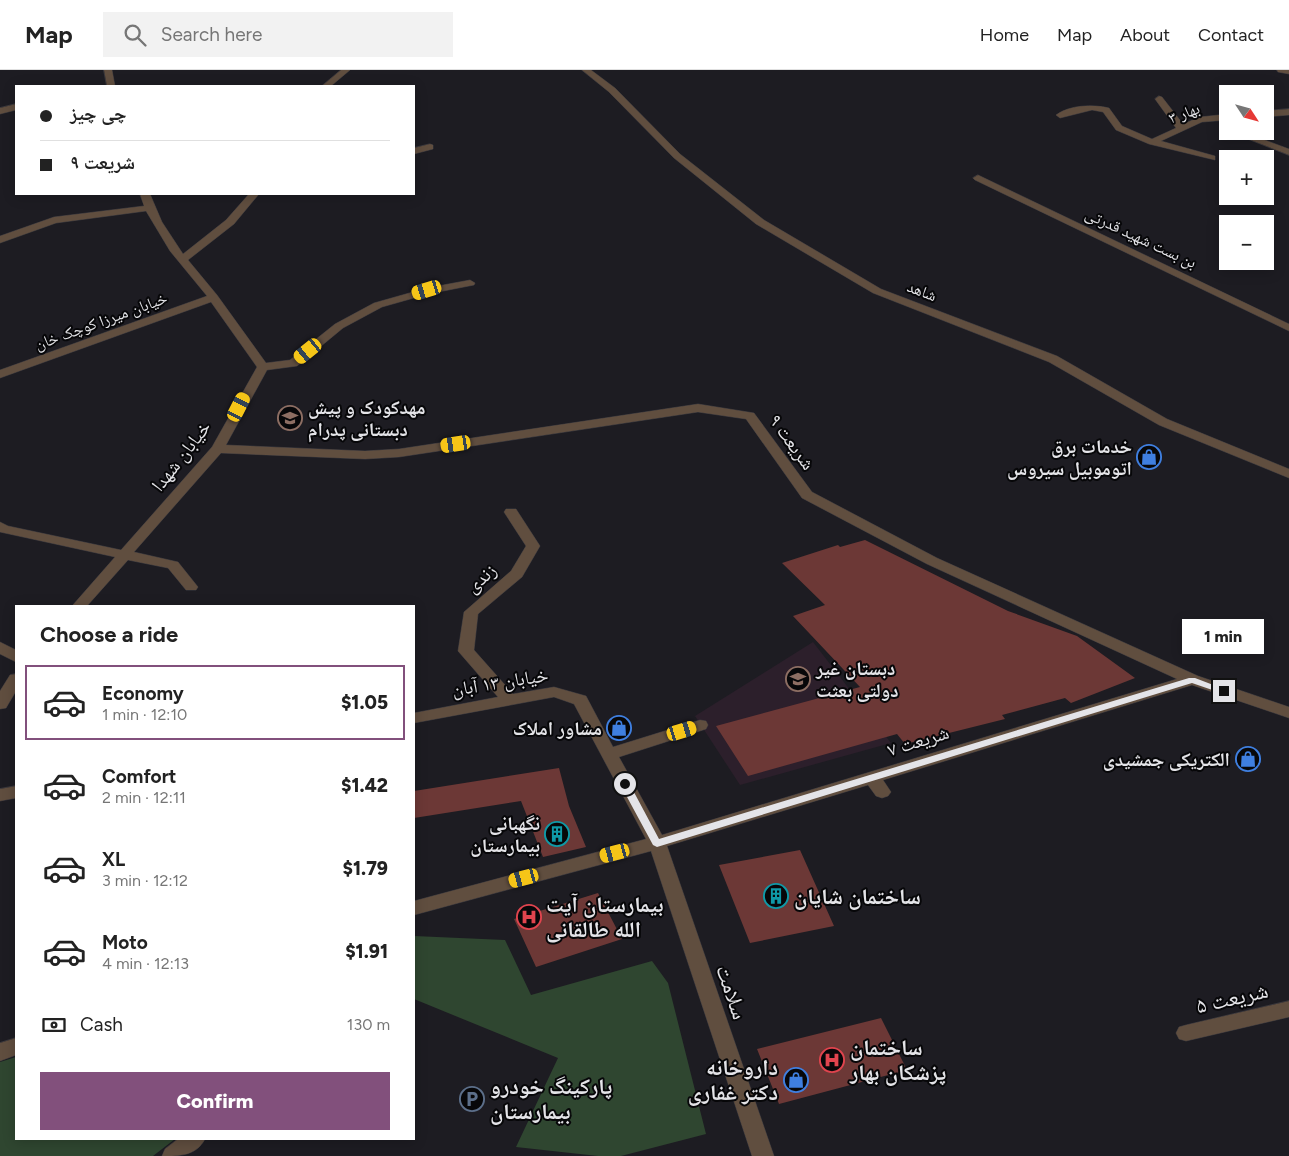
<!DOCTYPE html>
<meta charset="utf-8">
<style>
body{margin:0;font-family:Figtree,"Noto Naskh Arabic",sans-serif;background:#f2f2f2;color:#222;height:100vh;display:flex;flex-direction:column;font-size:19px;white-space:nowrap}
*{box-sizing:border-box;margin:0}
p{font-size:16px;color:#767676}
.icon{flex:none;width:28px;height:28px;fill:none;stroke:currentColor;stroke-width:2;stroke-linecap:round;stroke-linejoin:round}
.map{position:relative;flex:1;overflow:hidden}
.sheet{position:absolute;left:15px;top:535px;width:400px;height:535px;display:flex;flex-direction:column;background:#fff;border-radius:0px;box-shadow:0 2px 12px #0003}
.sheet>*{flex:none}
.banner{position:absolute;left:15px;top:15px;width:400px;height:110px;border-radius:0px;box-shadow:0 2px 12px #0003;display:grid;align-content:center;height:110px;padding:0 25px;background:#fff}
.needle{width:32px;rotate:126deg}
.controls{position:absolute;left:1219px;top:15px;display:grid;gap:10px}
.controls a{display:grid;place-items:center;width:55px;height:55px;border-radius:0px;background:#fff;box-shadow:0 2px 12px #0003;font-size:25px}
.end{position:absolute;width:22px;height:22px;margin:-11px;border:6px solid #e4e4e8;background:#111;box-shadow:0 0 0 2px #111}
.from{border-radius:50%}
.bubble{position:absolute;height:35px;border-radius:0px;background:#fff;box-shadow:0 2px 12px #0003;font-size:16px;font-weight:800;line-height:35px;text-align:center}
.car{position:absolute;width:15px;height:30px;margin:-15px -8px;border-radius:6px;box-shadow:0 0 4px 1px #0007;background:linear-gradient(#f5c518 24%,#345 0 40%,#f5c518 0 76%,#345 0 86%,#f5c518 0)}
.banner b{display:flex;align-items:center;gap:18px;height:48px;font-size:19px}
.banner b+b{border-top:1px solid #e0e0e0}
.banner i{width:12px;height:12px;background:#222}
ul{padding:0;list-style:none}
li{display:flex;align-items:center;gap:15px;height:75px;margin:0 10px 8px;padding:0 15px;border:2px solid transparent;border-radius:0px}
li div{flex:1}
li b{display:block;font-size:19px}
li em{font-style:normal;font-weight:800}
li.active{border-color:#82507c}
li>.icon{width:45px;height:45px;stroke-width:1.5}
h2{padding:0 25px;font-size:22px;line-height:60px}
.pay{display:flex;align-items:center;gap:12px;height:55px;padding:0 25px;font-size:19px}
.pay p{margin-inline-start:auto}
.action{display:flex;gap:10px;margin-top:auto;padding:10px 25px}
.action a{flex:1;height:58px;border-radius:0px;background:#82507c;color:#fff;font-size:20px;font-weight:800;line-height:58px;text-align:center}
header{display:flex;align-items:center;gap:30px;box-sizing:border-box;height:70px;padding:0 25px;background:#fff;border-bottom:1px solid #e0e0e0}
header strong{font-size:24px}
nav{display:flex;gap:28px;margin-inline-start:auto;font-size:18px}
.search{width:350px;height:45px;background:#f2f2f2;display:flex;align-items:center;gap:12px;box-sizing:border-box;padding:0 18px;border-radius:0px;color:#767676;font-size:19px}
.map>svg:first-child{display:block}
</style>
<header>
<strong>Map</strong>
<div class="search"><svg class="icon" aria-label="search" viewBox="0 0 24 24"><circle cx="10" cy="10" r="6"/><path d="M15 15l6 6"/></svg>Search here</div>
<nav><a>Home</a><a>Map</a><a>About</a><a>Contact</a></nav>
</header>
<div class="map">
<svg width="1289" height="1086" viewBox="0 0 1289 1086">
<rect width="100%" height="100%" fill="#1d1c22"/>
<path fill="#2c1f2b" d="M813 572 891 673 740 715 695 646Z"/>
<path fill="#2f4630" d="M414 866 505 870 531 925 652 891 668 913 706 1064 621 1086H598L516 1077 558 988 414 929Z
M16 987V1069H175L153 1086H0V992Z"/>
<path fill="#6c3836" d="M865 470 1008 541 1077 566 1135 608 1071 633 1065 628 1002 645 1005 649 905 674 897 664 748 706 716 656 860 617 793 546 825 535 782 493 838 475 840 477Z
M559 698 569 736 586 777 543 787 521 731 414 748V721Z
M800 780 834 856 750 873 719 795Z
M598 823 622 869 536 897 514 849Z
M881 948 907 1000 779 1034 757 979Z"/>
<g fill="none" stroke-linecap="round" stroke-linejoin="round">
<defs>
<path id="minor" d="M104 0H112L115 16H107Z
M341 0H350L331 16H322Z
M582 0H591L615 18 680 84 764 150 881 219 1057 286 1167 349 1289 399V408L1159 355 1049 292 873 223 756 154 674 88 609 22Z
M1277 0H1289V4L1278 2Z
M1159 26 1162 27 1183 54 1200 47 1228 44V50L1202 52 1161 71 1215 86V90L1149 74 1116 60 1103 42 1092 40 1060 48 1056 45C1069 35 1093 34 1109 38L1122 56 1152 69 1176 58 1155 29Z
M16 34V40L0 44V38Z
M1289 39V45L1265 47V41Z
M1228 61H1241L1289 79V85Z
M430 74 433 75V79L414 84V78Z
M978 105 1289 254V261L975 110 973 108Z
M140 124H150L162 152 183 184 226 150 249 124H259L234 154 188 190 217 225 266 293 290 290 335 254 374 233 427 218 470 210 475 213 474 215 428 224 382 237 343 258 297 296 267 300 226 375 365 381 399 379 698 334 754 343 812 422 937 488 1198 606 1289 637V648L1192 615 883 710 891 722 888 726 882 728 876 726 868 715 667 776 774 1086H752L651 781 414 845V831L646 769 574 634 554 627 414 653V643L498 627 458 581 464 542 511 501 526 476 504 442 506 439H516L540 476 522 507 478 544 474 580 513 624 554 617 586 626 613 677 700 650 706 651 708 655 706 659 619 687 662 765 1177 609 927 494 802 428 746 349 698 342 399 387 365 389 221 383 134 482 178 492 198 517 196 520H186L168 498 128 490 87 536H72L115 487 0 462V452L8 456 121 480 212 377 257 297 211 232 0 308V300L207 226 170 181 146 141 56 153 0 173V166L54 147 144 136Z
M0 572 16 580V592L0 584Z
M16 604V621L6 638 0 639V621L10 605Z
M16 716V728L0 731V719Z
M1289 931V947L1186 971 1179 969 1176 963 1179 957 1186 955Z
M16 968V985L0 991V973Z
M178 1069H205C196 1086 180 1086 162 1086L165 1079Z"/>
</defs>
<use href="#minor" stroke="#39383e" stroke-width="1"/>
<use href="#minor" fill="#604e3f" fill-rule="evenodd"/>
</g>
<path fill="#e4e4e8" d="M1189 608H1195L1229 621 1224 624 1192 613 657 777 653 775 620 714 621 711H628L659 769Z"/>
<defs>
<symbol id="school-ring" viewBox="-11 -11 22 22"><circle r="9.5" fill="#070709" stroke="#8d6e63" stroke-width="1.5"/><path d="M0-5L7-2L0 1L-7-2ZM-4 1L0 2.5L4 1V4Q0 6-4 4Z" fill="#8d6e63"/></symbol>
<symbol id="shop-ring" viewBox="-11 -11 22 22"><circle r="9.5" fill="#070709" stroke="#3f7fe0" stroke-width="1.5"/><path d="M-5-2.5h2.3a2.7 3.5 0 0 1 5.4 0H5L5.5 6h-11ZM-1.5-2.5h3a1.5 2.3 0 0 0-3 0Z" fill="#3f7fe0"/></symbol>
<symbol id="building-ring" viewBox="-11 -11 22 22"><circle r="9.5" fill="#070709" stroke="#0f9aa8" stroke-width="1.5"/><path d="M-4-6H4V6H1V3H-1V6H-4ZM-2.5-4.3h1.7v1.8h-1.7ZM.8-4.3h1.7v1.8H.8ZM-2.5-1h1.7V.8h-1.7ZM.8-1h1.7V.8H.8Z" fill="#0f9aa8"/></symbol>
<symbol id="hospital-ring" viewBox="-11 -11 22 22"><circle r="9.5" fill="#070709" stroke="#e0444e" stroke-width="1.5"/><path d="M-5-5h3v3.5h4V-5h3V5h-3V1.5h-4V5h-3Z" fill="#e0444e"/></symbol>
<symbol id="parking-ring" viewBox="-11 -11 22 22"><circle r="9.5" fill="#070709" stroke="#5c6f8a" stroke-width="1.5"/><path d="M-3.5-5.5H1a3.5 3.5 0 0 1 0 7H-1V5.5H-3.5ZM-1-3.4V-.6H.8a1.4 1.4 0 0 0 0-2.8Z" fill="#5c6f8a"/></symbol>
</defs>
<g fill-rule="evenodd">
<use href="#school-ring" x="276" y="334" width="28" height="28"/>
<use href="#shop-ring" x="1135" y="373" width="28" height="28"/>
<use href="#school-ring" x="784" y="595" width="28" height="28"/>
<use href="#shop-ring" x="605" y="644" width="28" height="28"/>
<use href="#shop-ring" x="1234" y="675" width="28" height="28"/>
<use href="#building-ring" x="543" y="750" width="28" height="28"/>
<use href="#building-ring" x="762" y="812" width="28" height="28"/>
<use href="#hospital-ring" x="515" y="833" width="28" height="28"/>
<use href="#hospital-ring" x="818" y="976" width="28" height="28"/>
<use href="#shop-ring" x="782" y="996" width="28" height="28"/>
<use href="#parking-ring" x="458" y="1015" width="28" height="28"/>
</g>
<g text-anchor="middle" dominant-baseline="central" stroke-width="4" stroke-linejoin="round" paint-order="stroke">
<g font-size="16" fill="#e4e4e8" stroke="#070709">
<text transform="translate(1184 43) rotate(-21)">بهار ۳</text>
<text transform="translate(1141 168) rotate(25)">بن بست شهید قدرتی</text>
<text transform="translate(922 221) rotate(21)">شاهد</text>
<text transform="translate(101 251) rotate(-20)">خیابان میرزا کوچک خان</text>
</g>
<g font-size="19" font-weight="bold" fill="#e4e4e8" stroke="#070709" text-anchor="end">
<text x="308" y="337" text-anchor="start">مهدکودک و پیش<tspan x="308" dy="22">دبستانی پدرام</tspan></text>
<text x="1132" y="376">خدمات برق<tspan x="1132" dy="22">اتوموبیل سیروس</tspan></text>
<text x="816" y="598" text-anchor="start">دبستان غیر<tspan x="816" dy="22">دولتی بعثت</tspan></text>
<text x="602" y="658">مشاور املاک</text>
<text x="1230" y="689">الکتریکی جمشیدی</text>
<text x="540" y="753">نگهبانی<tspan x="540" dy="22">بیمارستان</tspan></text>
</g>
<g font-size="19" fill="#e4e4e8" stroke="#070709">
<text transform="translate(792 372) rotate(54)">شریعت ۹</text>
<text transform="translate(181 386) rotate(-52)">خیابان شهدا</text>
<text transform="translate(481 508) rotate(-40)">زندی</text>
<text transform="translate(500 612) rotate(-9)">خیابان ۱۳ آبان</text>
<text transform="translate(918 671) rotate(-17)">شریعت ۷</text>
</g>
<g font-size="22" font-weight="bold" fill="#e4e4e8" stroke="#070709" text-anchor="start">
<text x="794" y="826">ساختمان شایان</text>
<text x="546" y="834">بیمارستان آیت<tspan x="546" dy="25">الله طالقانی</tspan></text>
<text x="850" y="977">ساختمان<tspan x="850" dy="25">پزشکان بهار</tspan></text>
<text x="778" y="997" text-anchor="end">داروخانه<tspan x="778" dy="25">دکتر غفاری</tspan></text>
<text x="490" y="1016">پارکینگ خودرو<tspan x="490" dy="25">بیمارستان</tspan></text>
</g>
<g font-size="22" fill="#e4e4e8" stroke="#070709">
<text transform="translate(732 922) rotate(71)">سلامت</text>
<text transform="translate(1232 928) rotate(-13)">شریعت ۵</text>
</g>
</g>
</svg>
<div class="controls">
<a><svg class="needle" viewBox="-14 -14 28 28"><path d="M0-13l5 13h-10z" fill="#e53935"/><path d="M0 13l5-13h-10z" fill="#767676"/></svg></a>
<a>+</a>
<a>−</a>
</div>
<i class="end from" style="left:625px;top:714px"></i>
<i class="end" style="left:1224px;top:621px"></i>
<div class="bubble" style="left:1182px;top:549px;width:82px">1 min</div>
<i class="car" style="left:427px;top:220px;rotate:253deg"></i>
<i class="car" style="left:308px;top:281px;rotate:231deg"></i>
<i class="car" style="left:239px;top:337px;rotate:27deg"></i>
<i class="car" style="left:456px;top:374px;rotate:261deg"></i>
<i class="car" style="left:682px;top:661px;rotate:73deg"></i>
<i class="car" style="left:615px;top:783px;rotate:255deg"></i>
<i class="car" style="left:524px;top:808px;rotate:255deg"></i>
<div class="banner">
<b><i class="from"></i>چی چیز</b>
<b><i></i>شریعت ۹</b>
</div>
<section class="sheet">
<h2>Choose a ride</h2>
<ul>
<li class="active"><svg class="icon" aria-label="car" viewBox="0 0 24 24"><path d="M5 17H2v-5l4-1 3-4h7l3 4 3 1v5h-3M9 17h6M6 11h13"/><circle cx="7" cy="17" r="2"/><circle cx="17" cy="17" r="2"/></svg><div><b>Economy</b><p>1 min · 12:10</p></div><em>$1.05</em></li>
<li><svg class="icon" aria-label="car" viewBox="0 0 24 24"><path d="M5 17H2v-5l4-1 3-4h7l3 4 3 1v5h-3M9 17h6M6 11h13"/><circle cx="7" cy="17" r="2"/><circle cx="17" cy="17" r="2"/></svg><div><b>Comfort</b><p>2 min · 12:11</p></div><em>$1.42</em></li>
<li><svg class="icon" aria-label="car" viewBox="0 0 24 24"><path d="M5 17H2v-5l4-1 3-4h7l3 4 3 1v5h-3M9 17h6M6 11h13"/><circle cx="7" cy="17" r="2"/><circle cx="17" cy="17" r="2"/></svg><div><b>XL</b><p>3 min · 12:12</p></div><em>$1.79</em></li>
<li><svg class="icon" aria-label="car" viewBox="0 0 24 24"><path d="M5 17H2v-5l4-1 3-4h7l3 4 3 1v5h-3M9 17h6M6 11h13"/><circle cx="7" cy="17" r="2"/><circle cx="17" cy="17" r="2"/></svg><div><b>Moto</b><p>4 min · 12:13</p></div><em>$1.91</em></li>
</ul>
<div class="pay"><svg class="icon" aria-label="cash" viewBox="0 0 24 24"><path d="M3 7h18v10H3z"/><circle cx="12" cy="12" r="2"/></svg>Cash<p>130 m</p></div>
<div class="action"><a>Confirm</a></div>
</section>
</div>
